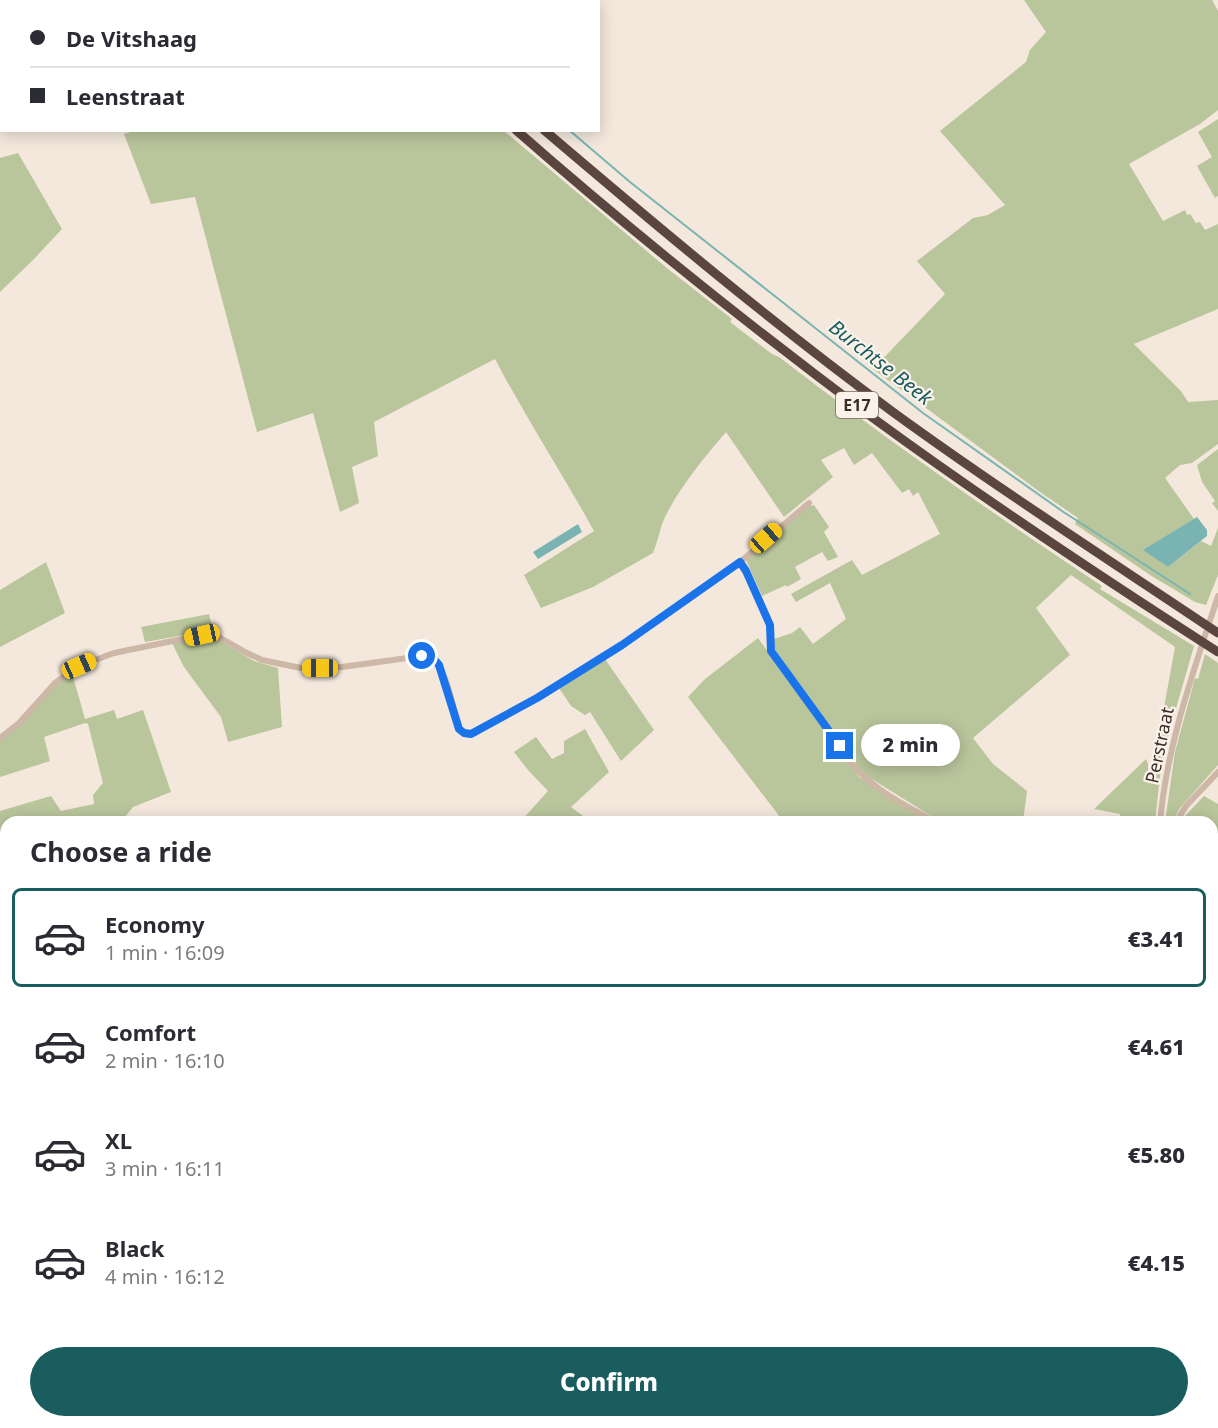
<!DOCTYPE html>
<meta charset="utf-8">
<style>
body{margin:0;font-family:"Noto Sans",sans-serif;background:#f7f7f7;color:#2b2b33;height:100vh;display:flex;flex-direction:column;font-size:22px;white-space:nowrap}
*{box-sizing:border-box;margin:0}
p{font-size:20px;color:#7c7c81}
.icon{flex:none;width:33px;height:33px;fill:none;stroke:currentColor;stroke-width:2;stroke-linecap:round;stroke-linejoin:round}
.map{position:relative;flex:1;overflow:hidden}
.sheet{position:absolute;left:0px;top:816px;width:1218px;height:612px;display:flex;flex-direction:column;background:#fff;border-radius:18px 18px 0 0;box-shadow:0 3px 15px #0003}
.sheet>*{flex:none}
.banner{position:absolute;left:0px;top:0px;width:600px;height:132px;box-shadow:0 3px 15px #0003;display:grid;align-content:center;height:132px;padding:0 30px;background:#fff}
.end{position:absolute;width:27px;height:27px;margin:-14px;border:8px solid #1a73e8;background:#fff;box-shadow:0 0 0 3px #fff}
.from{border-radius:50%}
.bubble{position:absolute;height:42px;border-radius:21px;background:#fff;box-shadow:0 3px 15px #0003;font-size:20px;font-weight:800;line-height:42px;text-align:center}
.car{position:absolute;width:18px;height:36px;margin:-18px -9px;border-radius:8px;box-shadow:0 0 4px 2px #0007;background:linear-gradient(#f5c518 24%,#345 0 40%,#f5c518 0 76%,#345 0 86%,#f5c518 0)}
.banner b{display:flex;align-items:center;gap:21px;height:57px;font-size:22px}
.banner b+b{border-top:2px solid #e1e1e2}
.banner i{width:15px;height:15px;background:#2b2b33}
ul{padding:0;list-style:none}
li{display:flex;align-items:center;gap:18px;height:99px;margin:0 12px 9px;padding:0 18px;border:3px solid transparent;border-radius:9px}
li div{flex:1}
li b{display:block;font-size:22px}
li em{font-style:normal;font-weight:800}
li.selected{border-color:#1a5d5f}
li>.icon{width:54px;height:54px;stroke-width:1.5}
h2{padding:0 30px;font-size:27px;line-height:72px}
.action{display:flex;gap:12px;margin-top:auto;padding:12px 30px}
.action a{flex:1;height:69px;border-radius:36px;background:#1a5d5f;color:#fff;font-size:24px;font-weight:800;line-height:69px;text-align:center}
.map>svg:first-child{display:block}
</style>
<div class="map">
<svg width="1218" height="1428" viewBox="0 0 1218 1428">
<rect width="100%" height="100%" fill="#f4e8dd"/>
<path fill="#b9c59b" d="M1024 0H1212L1218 11V110L1200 124 1129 164 1163 221 1185 210 1187 215 1190 214 1196 223 1200 222 1205 230 1218 224V309L1134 344 1181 391 1188 402 1218 400V444L1192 463 1180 465 1165 478 1194 519 1144 550 1168 567 1201 541 1211 546 1218 528V575L1206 605 1195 602 1150 575 1075 524 1078 518 1040 492 873 369 945 294 917 261 973 218 988 215 1005 205 940 131 1026 62 1030 50 1046 32Z
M1218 119V196L1215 198 1197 166 1212 157 1198 132Z
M138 130 504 131 668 269 732 319 730 322 772 354 779 357C884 438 992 513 1102 586L1100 589 1194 646 1166 743 1160 776 1155 822H1120V814L1094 809 1146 759 1148 764V773L1152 774 1175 647 1071 575 1036 608 1070 655 973 738 993 764 1027 791 1023 822H941L870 778 859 768 781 660C777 653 773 648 774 639L792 633 800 627 813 644 846 619 830 583 796 602 791 594 852 560 862 575 940 534 918 492 913 496 909 489 902 493 872 453 854 465 844 448 821 460 833 477 784 517 726 432C704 458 681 485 665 517 660 528 658 541 653 553L593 587 541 608 524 575 594 531C562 473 526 418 495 359L374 422 378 456 352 467 359 503 340 512 313 413 257 432 195 197 151 204 124 134Z
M18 153 62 229 32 261 0 292V158Z
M1218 449V511L1212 503 1215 501 1202 482 1197 465Z
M814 505 829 527 824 532 838 557 828 561 822 552 795 567 801 579 787 587 786 585 762 596 746 560 809 506Z
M46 562 65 613 0 647V590Z
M209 614 213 630 145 642 141 627Z
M202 637 219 640 254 661 278 668 282 727 228 742 221 717 184 667 172 643Z
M758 638 859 777 918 815 914 822H781L783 821 688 697 705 679Z
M1205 654 1218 663V765L1180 808 1172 822H1165L1175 752 1195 678 1198 679Z
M605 659 654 730 621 761 590 712 585 715 571 706 559 688Z
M72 673 85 719 114 710 117 719 143 710 171 792 133 807 121 822H6V858H0V811L51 796 61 811 94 804 93 795 103 783 88 724 85 723 44 737 50 761 0 777V741L46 694Z
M585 729 609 772 571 807 591 822H520L548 791 528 770 514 752 536 737 552 759 564 753V741Z
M1204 796 1218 804V937L1212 936V822H1181L1185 816Z
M1218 992V1162L1212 1163V993Z
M0 1056 6 1059V1132H0Z
M1218 1392V1428H1180V1422H1212V1393Z
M41 1422H92L90 1428H35Z
M190 1422H631L629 1428H198Z
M741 1422H858L856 1428H739Z
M1024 1422H1164L1170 1424V1428H1021Z"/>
<path fill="#79b4b3" d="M1197 517 1207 530V536L1168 567 1143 550Z
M578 524 582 532 538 559 533 552Z"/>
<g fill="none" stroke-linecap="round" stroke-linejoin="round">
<path stroke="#79b4b3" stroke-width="2" d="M419 0 421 2
M268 2 269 0
M0 55 2 54
M569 130 630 182 923 413 1062 511 1190 594"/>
<path stroke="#cdb7a7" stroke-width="6" d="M740 562 746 571 770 625 771 651 851 763C873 790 906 805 935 822
M0 738 19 723 55 683 79 666 114 653 202 635 217 636 247 653 262 660 301 668 342 667 422 656 432 657C449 675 452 706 459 729L464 733 471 734 537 698 622 645 740 562 809 503
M1160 822C1167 744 1194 670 1218 596
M1176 822 1186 806 1218 772
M0 1341 6 1354
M106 1422 114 1428
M1175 1422V1428"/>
<path stroke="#5b463f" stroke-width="9" d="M367 0 369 2
M391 0 393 2
M516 130C631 231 751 327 873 418 985 500 1101 577 1218 652
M544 130C658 227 772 323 893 412 999 489 1109 560 1218 633"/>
</g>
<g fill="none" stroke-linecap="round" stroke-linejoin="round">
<path stroke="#1a73e8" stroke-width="8" d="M422 656 432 657 439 665 459 729 464 733 471 734 537 698 622 645 740 562 746 571 770 625 771 651 840 746"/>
</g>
<g text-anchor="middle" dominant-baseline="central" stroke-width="4.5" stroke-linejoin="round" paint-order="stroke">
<rect fill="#fbf2ea" stroke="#746862" stroke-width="1.5" x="836" y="392" width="42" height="26" rx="4.5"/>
<g font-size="16" font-weight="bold" fill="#3a2d28">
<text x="857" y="405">E17</text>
</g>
<g font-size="18" fill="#3a2d28" stroke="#fbf2ea">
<text transform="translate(1159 745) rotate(-78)">Perstraat</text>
</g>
<g font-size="20" font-style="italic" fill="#1a5d5f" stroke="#fbf2ea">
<text transform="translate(881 362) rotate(38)">Burchtse Beek</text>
</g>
</g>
</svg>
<i class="end from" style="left:422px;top:656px"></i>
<i class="end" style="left:840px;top:746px"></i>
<div class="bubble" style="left:861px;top:724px;width:99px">2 min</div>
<i class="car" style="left:766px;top:538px;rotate:49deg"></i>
<i class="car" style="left:202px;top:635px;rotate:258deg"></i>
<i class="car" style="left:79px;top:666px;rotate:66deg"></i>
<i class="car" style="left:320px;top:668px;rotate:270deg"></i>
<div class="banner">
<b><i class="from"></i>De Vitshaag</b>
<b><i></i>Leenstraat</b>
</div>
<section class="sheet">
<h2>Choose a ride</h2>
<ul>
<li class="selected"><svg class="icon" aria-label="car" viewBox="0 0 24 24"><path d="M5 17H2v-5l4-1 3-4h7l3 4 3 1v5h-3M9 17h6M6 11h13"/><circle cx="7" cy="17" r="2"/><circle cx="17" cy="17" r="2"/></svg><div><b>Economy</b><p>1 min · 16:09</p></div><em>€3.41</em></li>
<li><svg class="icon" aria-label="car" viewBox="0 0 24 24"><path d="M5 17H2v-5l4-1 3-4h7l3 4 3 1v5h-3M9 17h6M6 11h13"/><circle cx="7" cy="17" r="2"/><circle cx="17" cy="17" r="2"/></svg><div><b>Comfort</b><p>2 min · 16:10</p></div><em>€4.61</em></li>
<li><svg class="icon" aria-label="car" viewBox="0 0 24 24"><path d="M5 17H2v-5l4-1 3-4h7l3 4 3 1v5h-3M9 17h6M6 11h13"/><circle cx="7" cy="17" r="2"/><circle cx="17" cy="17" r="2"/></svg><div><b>XL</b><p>3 min · 16:11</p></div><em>€5.80</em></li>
<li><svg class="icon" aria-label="car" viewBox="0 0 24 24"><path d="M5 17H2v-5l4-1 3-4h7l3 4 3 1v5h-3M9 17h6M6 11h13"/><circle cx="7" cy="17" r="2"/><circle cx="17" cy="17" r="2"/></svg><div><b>Black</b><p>4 min · 16:12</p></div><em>€4.15</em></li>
</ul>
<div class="action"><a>Confirm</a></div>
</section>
</div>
